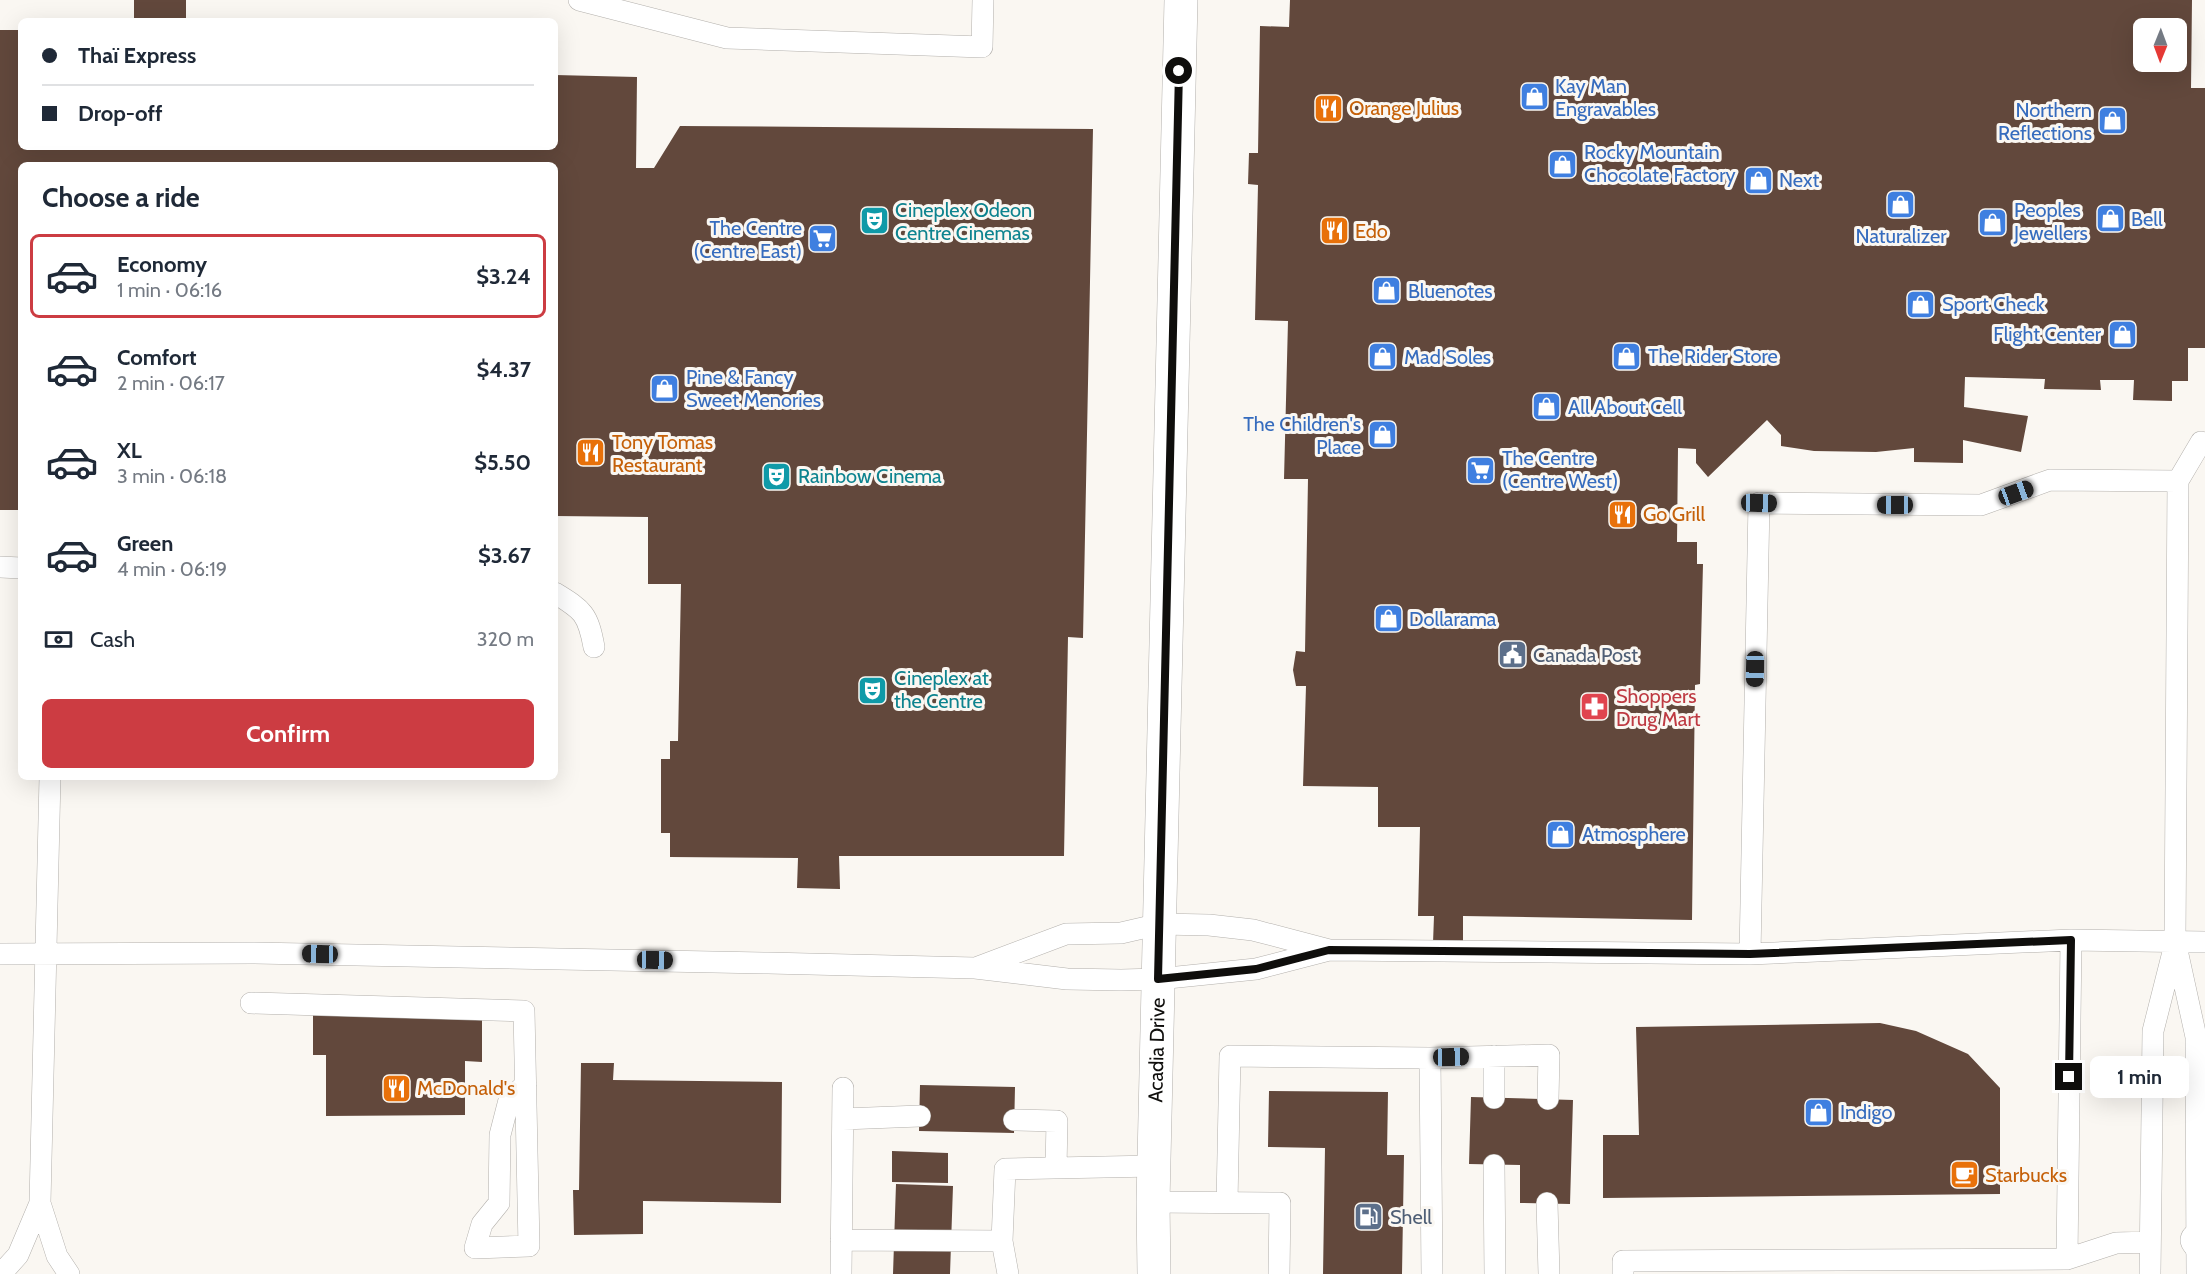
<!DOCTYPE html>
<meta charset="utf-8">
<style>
body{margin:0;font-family:Cabin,sans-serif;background:#f2f2f3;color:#1f2937;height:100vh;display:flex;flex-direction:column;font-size:22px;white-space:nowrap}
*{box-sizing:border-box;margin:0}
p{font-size:20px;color:#747a83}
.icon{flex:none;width:33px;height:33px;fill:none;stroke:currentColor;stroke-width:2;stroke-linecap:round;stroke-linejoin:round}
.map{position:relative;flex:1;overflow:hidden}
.panel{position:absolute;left:18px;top:162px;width:540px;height:618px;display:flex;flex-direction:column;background:#fff;border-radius:9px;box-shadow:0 6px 24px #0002}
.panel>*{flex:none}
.hud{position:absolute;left:18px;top:18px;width:540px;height:132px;border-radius:9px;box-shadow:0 6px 24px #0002;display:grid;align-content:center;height:132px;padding:0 24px;background:#fff}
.needle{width:39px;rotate:181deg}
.fabs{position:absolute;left:2133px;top:18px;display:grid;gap:12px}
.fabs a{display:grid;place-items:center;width:54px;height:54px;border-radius:9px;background:#fff;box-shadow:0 6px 24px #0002;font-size:30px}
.end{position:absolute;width:27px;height:27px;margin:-14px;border:8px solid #0f0e0c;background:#fff;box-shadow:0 0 0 3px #fff}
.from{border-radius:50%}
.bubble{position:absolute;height:42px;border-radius:9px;background:#fff;box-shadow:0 6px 24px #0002;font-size:20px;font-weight:700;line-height:42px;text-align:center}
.car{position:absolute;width:18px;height:36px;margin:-18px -9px;border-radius:8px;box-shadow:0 0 4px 2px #0007;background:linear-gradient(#222 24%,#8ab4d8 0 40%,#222 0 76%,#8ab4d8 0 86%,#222 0)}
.hud b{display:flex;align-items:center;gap:21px;height:57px;font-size:22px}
.hud b+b{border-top:2px solid #e0e1e3}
.hud i{width:15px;height:15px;background:#1f2937}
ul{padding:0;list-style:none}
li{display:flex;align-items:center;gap:18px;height:84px;margin:0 12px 9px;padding:0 12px;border:3px solid transparent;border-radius:9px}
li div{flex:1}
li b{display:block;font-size:22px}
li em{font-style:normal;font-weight:700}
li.on{border-color:#cc3c42}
li>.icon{width:54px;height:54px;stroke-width:1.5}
h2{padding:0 24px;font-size:27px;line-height:72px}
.pay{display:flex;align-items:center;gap:15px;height:66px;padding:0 24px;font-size:22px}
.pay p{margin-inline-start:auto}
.action{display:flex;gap:12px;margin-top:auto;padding:12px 24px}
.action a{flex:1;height:69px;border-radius:9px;background:#cc3c42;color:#fff;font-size:24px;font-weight:700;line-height:69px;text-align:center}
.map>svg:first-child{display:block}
</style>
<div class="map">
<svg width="2205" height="1274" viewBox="0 0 2205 1274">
<rect width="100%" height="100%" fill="#faf7f2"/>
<path fill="#62483c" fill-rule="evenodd" d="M134 0H186V21H134Z
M1290 0H2192L2191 88H2205V348H2188V381H2172V401L2133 400 2134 380H2100L2101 390 2044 389 2045 379 1965 377 1964 407 2028 416 2021 452 1963 440V463L1914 462V448L1876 452 1814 451 1781 446V435L1767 420 1708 477 1696 463V449L1678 448 1677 542H1697V564H1703L1700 684 1695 685 1692 920 1463 916V944L1433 943 1434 916H1418L1420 827H1378V787L1303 786 1306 686H1296L1293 670 1296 651 1305 652 1308 479H1284L1288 321 1255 320 1258 185 1248 184 1249 153H1258L1260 26 1289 27ZM2144 28H2176V62H2144Z
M0 30H21V147H555V75L637 77 636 168H654L680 126 1093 129 1083 638 1068 637 1064 856H839L840 889 797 888 798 858 670 857V833H661V759H670V741H678L681 584H648V517L555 516V165H21V510H0Z
M482 1011V1062L465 1061V1115L326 1116V1055H313V1012Z
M1880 1023 1916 1031 1968 1054 2000 1088V1194L1603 1198V1135H1639L1636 1027Z
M581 1063H614L613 1080 782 1082 781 1203 643 1201V1234L574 1235 573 1190H579Z
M920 1085 1015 1087 1014 1133 919 1131Z
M1269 1091 1388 1092 1387 1155H1404L1402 1274H1323L1325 1148 1268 1147Z
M1471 1097 1573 1100 1570 1204 1520 1203V1165L1469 1164Z
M892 1151 948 1153V1183L892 1182Z
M896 1184 953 1186 950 1274H893Z"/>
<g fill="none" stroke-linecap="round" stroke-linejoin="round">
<defs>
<path id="lane" d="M579 0 727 38 982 47 983 0
M0 567 21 568
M555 593C583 610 588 614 594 647
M50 777 40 1203 57 1256 69 1274
M0 954 254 953 768 963 975 968 1067 979 1121 980 1158 979 1256 969 1329 950
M1750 954 1759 503 1981 505 2050 480 2178 481
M978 967 1066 934 1121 933 1160 924 1209 925 1253 930 1329 950 1750 954 2071 940 2205 942
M251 1003 524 1011 529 1246 475 1248 482 1224 499 1203 500 1135 509 1100 526 1084
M1494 1056V1098
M1430 1058 1432 1274
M843 1119 920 1116
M1014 1120 1057 1121 1056 1168
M1494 1165 1495 1274
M1153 1202 1280 1203 1279 1274
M1227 1202 1230 1056 1430 1058 1549 1055 1548 1099
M1547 1203 1549 1274
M841 1240 1002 1241
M2067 1259 2071 940
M1 1274 18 1255 40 1203
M841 1274 843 1088
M1008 1274 1002 1241 1005 1169 1155 1166
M1623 1274V1261L2067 1259 2116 1243 2150 1242
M2150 1274 2153 1031 2174 948
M2197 1274 2196 1037 2175 941 2178 481 2201 442 2205 445"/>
<g id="secondary">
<path d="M2197 1240 2205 1251"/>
<path id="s1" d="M1154 1274 1153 1202 1181 0"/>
</g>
</defs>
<use href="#lane" stroke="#b3b0ac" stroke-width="22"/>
<use href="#secondary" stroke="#b3b0ac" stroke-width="34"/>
<use href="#lane" stroke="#fff" stroke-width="21"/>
<use href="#secondary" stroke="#fff" stroke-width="33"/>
</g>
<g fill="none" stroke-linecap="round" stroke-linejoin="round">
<path stroke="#0f0e0c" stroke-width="8" d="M1179 71 1158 979 1256 969 1329 950 1750 954 2071 940 2069 1077"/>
</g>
<defs>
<symbol id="shop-square" viewBox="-11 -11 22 22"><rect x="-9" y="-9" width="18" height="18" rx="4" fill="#3f7fe0" stroke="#faf7f2"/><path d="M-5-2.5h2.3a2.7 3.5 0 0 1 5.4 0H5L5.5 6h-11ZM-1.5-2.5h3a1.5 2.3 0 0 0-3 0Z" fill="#fff"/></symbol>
<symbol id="restaurant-square" viewBox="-11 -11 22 22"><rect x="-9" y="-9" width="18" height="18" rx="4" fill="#e8710a" stroke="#faf7f2"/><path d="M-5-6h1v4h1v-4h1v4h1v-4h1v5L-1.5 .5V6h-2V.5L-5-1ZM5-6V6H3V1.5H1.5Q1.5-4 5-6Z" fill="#fff"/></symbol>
<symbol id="theatre-square" viewBox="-11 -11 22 22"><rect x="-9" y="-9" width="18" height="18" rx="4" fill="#0f9aa8" stroke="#faf7f2"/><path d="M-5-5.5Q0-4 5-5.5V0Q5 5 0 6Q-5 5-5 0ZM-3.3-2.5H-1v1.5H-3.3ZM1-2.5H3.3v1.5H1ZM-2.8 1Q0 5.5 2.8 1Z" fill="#fff"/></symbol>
<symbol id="supermarket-square" viewBox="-11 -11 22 22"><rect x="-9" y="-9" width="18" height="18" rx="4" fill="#3f7fe0" stroke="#faf7f2"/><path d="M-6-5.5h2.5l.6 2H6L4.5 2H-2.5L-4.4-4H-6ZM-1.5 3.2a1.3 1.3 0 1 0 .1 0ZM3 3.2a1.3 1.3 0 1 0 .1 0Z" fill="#fff"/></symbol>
<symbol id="civic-square" viewBox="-11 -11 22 22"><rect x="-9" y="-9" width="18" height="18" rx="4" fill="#5c6f8a" stroke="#faf7f2"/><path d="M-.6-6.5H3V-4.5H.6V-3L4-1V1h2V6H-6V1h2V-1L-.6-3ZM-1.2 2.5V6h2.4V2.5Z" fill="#fff"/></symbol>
<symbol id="pharmacy-square" viewBox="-11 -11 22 22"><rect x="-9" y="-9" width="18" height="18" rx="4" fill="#e0444e" stroke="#faf7f2"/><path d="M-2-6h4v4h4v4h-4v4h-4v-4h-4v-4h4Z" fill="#fff"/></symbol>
<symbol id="cafe-square" viewBox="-11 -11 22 22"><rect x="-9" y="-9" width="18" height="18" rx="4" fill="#e8710a" stroke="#faf7f2"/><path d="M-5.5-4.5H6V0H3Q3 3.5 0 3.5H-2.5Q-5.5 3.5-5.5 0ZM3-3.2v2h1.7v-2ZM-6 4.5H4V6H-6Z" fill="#fff"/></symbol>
<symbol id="fuel-square" viewBox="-11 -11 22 22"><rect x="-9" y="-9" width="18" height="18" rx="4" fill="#5c6f8a" stroke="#faf7f2"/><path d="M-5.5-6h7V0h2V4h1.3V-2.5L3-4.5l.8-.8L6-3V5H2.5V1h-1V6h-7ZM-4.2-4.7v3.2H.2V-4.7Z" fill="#fff"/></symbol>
</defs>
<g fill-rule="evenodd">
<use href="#shop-square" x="1518" y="80" width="33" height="33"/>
<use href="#restaurant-square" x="1312" y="92" width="33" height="33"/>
<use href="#shop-square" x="2096" y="104" width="33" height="33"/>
<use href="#shop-square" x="1546" y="148" width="33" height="33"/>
<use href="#shop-square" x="1742" y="164" width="33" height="33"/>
<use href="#shop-square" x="1884" y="188" width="33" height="33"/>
<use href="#shop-square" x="2094" y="202" width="33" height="33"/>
<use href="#theatre-square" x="858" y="204" width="33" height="33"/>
<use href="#shop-square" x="1976" y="206" width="33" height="33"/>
<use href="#restaurant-square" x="1318" y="214" width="33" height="33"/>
<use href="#supermarket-square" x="806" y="222" width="33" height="33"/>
<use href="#shop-square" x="1370" y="274" width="33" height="33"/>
<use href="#shop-square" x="1904" y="288" width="33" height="33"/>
<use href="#shop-square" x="2106" y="318" width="33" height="33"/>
<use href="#shop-square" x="1610" y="340" width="33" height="33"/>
<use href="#shop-square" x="1366" y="340" width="33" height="33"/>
<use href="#shop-square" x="648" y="372" width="33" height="33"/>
<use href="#shop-square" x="1530" y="390" width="33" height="33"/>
<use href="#shop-square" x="1366" y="418" width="33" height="33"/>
<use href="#restaurant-square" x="574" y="436" width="33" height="33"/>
<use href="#supermarket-square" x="1464" y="454" width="33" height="33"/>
<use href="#theatre-square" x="760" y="460" width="33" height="33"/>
<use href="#restaurant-square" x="1606" y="498" width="33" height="33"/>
<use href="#shop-square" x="1372" y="602" width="33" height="33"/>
<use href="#civic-square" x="1496" y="638" width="33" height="33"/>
<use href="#theatre-square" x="856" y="674" width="33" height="33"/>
<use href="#pharmacy-square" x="1578" y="690" width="33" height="33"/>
<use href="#shop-square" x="1544" y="818" width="33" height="33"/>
<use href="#restaurant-square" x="380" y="1072" width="33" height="33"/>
<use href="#shop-square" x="1802" y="1096" width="33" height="33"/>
<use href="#cafe-square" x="1948" y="1158" width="33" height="33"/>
<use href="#fuel-square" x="1352" y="1200" width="33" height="33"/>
</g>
<g text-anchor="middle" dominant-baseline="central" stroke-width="6" stroke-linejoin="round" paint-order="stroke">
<g font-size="20" fill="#366cbe" stroke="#faf7f2" text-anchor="start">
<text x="1555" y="86">Kay Man<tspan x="1555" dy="23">Engravables</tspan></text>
<text x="2092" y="110" text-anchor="end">Northern<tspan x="2092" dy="23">Reflections</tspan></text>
<text x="1584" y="152">Rocky Mountain<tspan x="1584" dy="23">Chocolate Factory</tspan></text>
<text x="1779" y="180">Next</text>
<text x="2014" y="210">Peoples<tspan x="2014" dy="23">Jewellers</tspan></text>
<text x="2131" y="219">Bell</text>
<text x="802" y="228" text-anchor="end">The Centre<tspan x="802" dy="23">(Centre East)</tspan></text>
<text x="1901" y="236" text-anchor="middle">Naturalizer</text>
<text x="1408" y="291">Bluenotes</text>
<text x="1942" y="304">Sport Check</text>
<text x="2101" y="334" text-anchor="end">Flight Center</text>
<text x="1648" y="356">The Rider Store</text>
<text x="1404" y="357">Mad Soles</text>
<text x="686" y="377">Pine &amp; Fancy<tspan x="686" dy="23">Sweet Menories</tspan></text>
<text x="1568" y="407">All About Cell</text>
<text x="1361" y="424" text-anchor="end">The Children's<tspan x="1361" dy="23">Place</tspan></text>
<text x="1502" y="458">The Centre<tspan x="1502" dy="23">(Centre West)</tspan></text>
<text x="1409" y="619">Dollarama</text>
<text x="1582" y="834">Atmosphere</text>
<text x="1840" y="1112">Indigo</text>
</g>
<g font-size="20" fill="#c56008" stroke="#faf7f2" text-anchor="start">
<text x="1349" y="108">Orange Julius</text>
<text x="1355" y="231">Edo</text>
<text x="612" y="442">Tony Tomas<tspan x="612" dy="23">Restaurant</tspan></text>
<text x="1643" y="514">Go Grill</text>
<text x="417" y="1088">McDonald's</text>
<text x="1985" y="1175">Starbucks</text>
</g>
<g font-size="20" fill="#0d838f" stroke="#faf7f2" text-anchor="start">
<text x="895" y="210">Cineplex Odeon<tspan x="895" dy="23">Centre Cinemas</tspan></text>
<text x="798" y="476">Rainbow Cinema</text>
<text x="894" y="678">Cineplex at<tspan x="894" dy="23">the Centre</tspan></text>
</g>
<g font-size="20" fill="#4e5e75" stroke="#faf7f2" text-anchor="start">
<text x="1533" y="655">Canada Post</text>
<text x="1390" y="1217">Shell</text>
</g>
<g font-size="20" fill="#be3a42" stroke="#faf7f2" text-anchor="start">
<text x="1616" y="696">Shoppers<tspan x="1616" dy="23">Drug Mart</tspan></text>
</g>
<g font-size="20" fill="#0f0e0c" stroke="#faf7f2">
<text stroke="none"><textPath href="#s1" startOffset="224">Acadia Drive</textPath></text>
</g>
</g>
</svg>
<div class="fabs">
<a><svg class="needle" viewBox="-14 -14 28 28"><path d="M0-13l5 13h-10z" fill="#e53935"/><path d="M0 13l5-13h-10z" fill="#747a83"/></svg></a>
</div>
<i class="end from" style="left:1179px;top:71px"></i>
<i class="end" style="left:2069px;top:1077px"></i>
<div class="bubble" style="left:2090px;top:1056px;width:99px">1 min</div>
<i class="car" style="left:2016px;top:493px;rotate:70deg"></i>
<i class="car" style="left:1759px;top:503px;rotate:91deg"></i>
<i class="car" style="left:1895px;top:505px;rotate:270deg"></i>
<i class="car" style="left:1755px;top:669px;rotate:181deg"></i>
<i class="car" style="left:320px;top:954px;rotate:271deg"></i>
<i class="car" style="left:655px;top:960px;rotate:91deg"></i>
<i class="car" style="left:1451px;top:1057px;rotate:89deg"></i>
<div class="hud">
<b><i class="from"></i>Thaï Express</b>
<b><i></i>Drop-off</b>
</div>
<section class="panel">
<h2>Choose a ride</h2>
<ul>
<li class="on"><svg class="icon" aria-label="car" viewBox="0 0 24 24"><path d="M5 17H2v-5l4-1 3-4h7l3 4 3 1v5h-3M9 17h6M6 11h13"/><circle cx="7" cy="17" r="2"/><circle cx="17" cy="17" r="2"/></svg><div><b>Economy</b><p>1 min · 06:16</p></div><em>$3.24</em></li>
<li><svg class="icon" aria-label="car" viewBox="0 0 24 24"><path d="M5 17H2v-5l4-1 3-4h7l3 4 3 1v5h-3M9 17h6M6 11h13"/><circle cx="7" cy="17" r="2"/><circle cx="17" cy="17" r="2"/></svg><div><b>Comfort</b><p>2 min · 06:17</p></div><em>$4.37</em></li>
<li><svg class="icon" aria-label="car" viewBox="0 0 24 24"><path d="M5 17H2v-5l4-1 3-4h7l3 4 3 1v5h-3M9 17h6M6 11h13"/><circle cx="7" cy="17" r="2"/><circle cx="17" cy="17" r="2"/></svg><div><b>XL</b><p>3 min · 06:18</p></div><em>$5.50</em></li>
<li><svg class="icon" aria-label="car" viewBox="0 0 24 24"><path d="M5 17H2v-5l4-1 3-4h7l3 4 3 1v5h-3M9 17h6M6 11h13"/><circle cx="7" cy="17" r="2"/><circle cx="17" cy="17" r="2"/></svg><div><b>Green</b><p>4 min · 06:19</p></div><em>$3.67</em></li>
</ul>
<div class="pay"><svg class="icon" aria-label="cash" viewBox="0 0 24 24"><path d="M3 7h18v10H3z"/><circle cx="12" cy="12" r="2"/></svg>Cash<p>320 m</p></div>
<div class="action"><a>Confirm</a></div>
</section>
</div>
